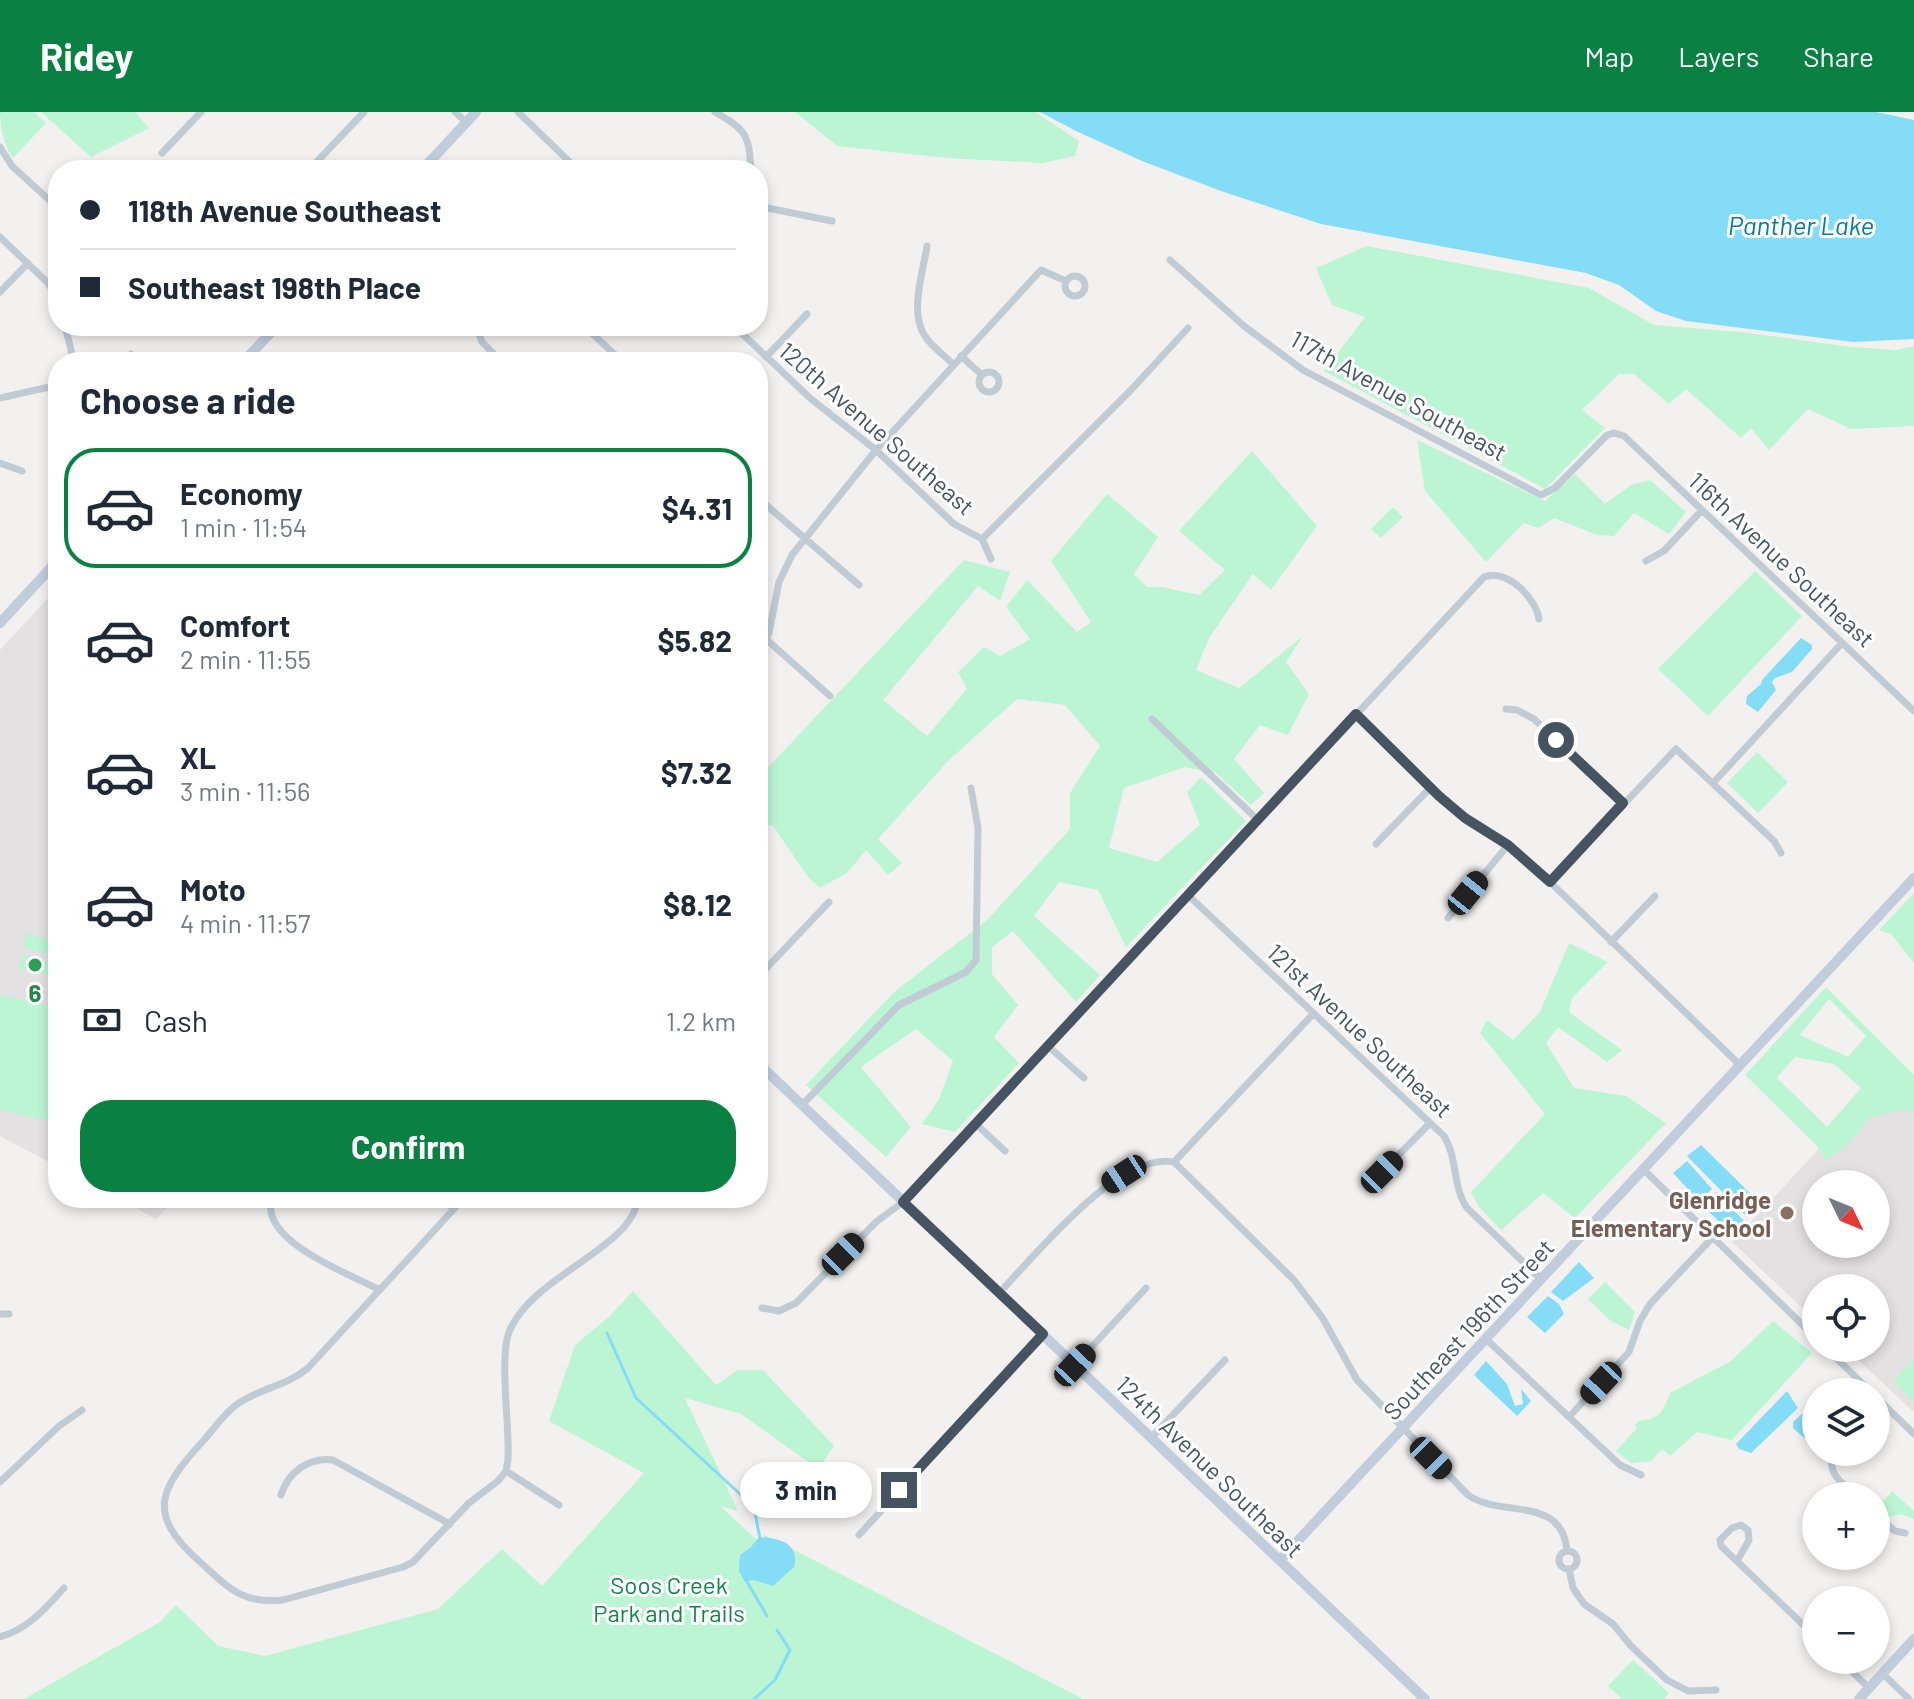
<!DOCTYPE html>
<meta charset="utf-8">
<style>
body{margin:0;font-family:Barlow,sans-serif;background:#f2f2f3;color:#1f2937;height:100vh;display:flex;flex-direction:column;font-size:30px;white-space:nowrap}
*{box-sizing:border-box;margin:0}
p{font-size:26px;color:#747a83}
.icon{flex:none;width:44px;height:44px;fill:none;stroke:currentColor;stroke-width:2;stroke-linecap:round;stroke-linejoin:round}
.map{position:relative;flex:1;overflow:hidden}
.details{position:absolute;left:48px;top:240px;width:720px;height:856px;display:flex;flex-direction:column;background:#fff;border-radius:32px;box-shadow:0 4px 12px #0003}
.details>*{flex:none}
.hud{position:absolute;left:48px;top:48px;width:720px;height:176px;border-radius:32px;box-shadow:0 4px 12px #0003;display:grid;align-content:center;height:176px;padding:0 32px;background:#fff}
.needle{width:52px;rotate:133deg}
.tools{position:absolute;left:1802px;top:1058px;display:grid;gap:16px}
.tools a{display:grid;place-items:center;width:88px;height:88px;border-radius:50%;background:#fff;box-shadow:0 4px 12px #0003;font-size:40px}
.end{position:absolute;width:36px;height:36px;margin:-18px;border:10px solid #465461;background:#fff;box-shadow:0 0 0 4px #fff}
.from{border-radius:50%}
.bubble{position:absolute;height:56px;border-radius:28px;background:#fff;box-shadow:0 4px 12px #0003;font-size:26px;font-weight:700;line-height:56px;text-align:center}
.car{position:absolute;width:24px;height:48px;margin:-24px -12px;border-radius:10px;box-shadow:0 0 6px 2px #0007;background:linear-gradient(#222 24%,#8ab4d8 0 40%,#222 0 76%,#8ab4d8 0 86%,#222 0)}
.hud b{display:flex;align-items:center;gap:28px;height:76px;font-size:30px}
.hud b+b{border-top:2px solid #e0e1e3}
.hud i{width:20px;height:20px;background:#1f2937}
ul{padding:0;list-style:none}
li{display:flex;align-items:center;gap:24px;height:120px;margin:0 16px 12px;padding:0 16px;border:4px solid transparent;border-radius:32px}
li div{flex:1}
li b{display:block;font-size:30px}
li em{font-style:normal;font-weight:700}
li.selected{border-color:#0b8043}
li>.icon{width:72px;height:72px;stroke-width:1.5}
h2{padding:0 32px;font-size:36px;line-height:96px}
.pay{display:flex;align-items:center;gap:20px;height:88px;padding:0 32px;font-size:30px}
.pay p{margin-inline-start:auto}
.button{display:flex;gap:16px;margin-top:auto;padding:16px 32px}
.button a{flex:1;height:92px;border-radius:32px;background:#0b8043;color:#fff;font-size:32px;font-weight:700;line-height:92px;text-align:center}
header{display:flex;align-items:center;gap:48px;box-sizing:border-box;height:112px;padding:0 40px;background:#0b8043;color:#fff}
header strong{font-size:38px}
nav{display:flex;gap:44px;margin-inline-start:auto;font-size:28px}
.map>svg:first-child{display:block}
</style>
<header>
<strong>Ridey</strong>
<nav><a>Map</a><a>Layers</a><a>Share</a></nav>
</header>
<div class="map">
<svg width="1914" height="1587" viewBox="0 0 1914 1587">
<rect width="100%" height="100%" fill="#f3f1f0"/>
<path fill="#e4e1e2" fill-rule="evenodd" d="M58 475V1055L0 1024V538Z
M1899 951 1914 966V1300L1845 1236H1876V1176H1816V1209L1732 1130ZM1816 1072H1876V1132H1816Z
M117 1086H176L156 1107Z"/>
<path fill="#bbf5d3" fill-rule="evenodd" d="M0 0H34L46 11 13 46C4 34 0 15 0 0Z
M41 0H135L149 16 91 45Z
M795 0H1035L1079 29 1075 44 1043 51 947 46 837 34Z
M1367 134 1589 176 1654 213 1741 220 1850 235 1897 238 1914 234V314L1851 317 1808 297 1769 338 1751 316 1741 326 1686 277 1669 292 1634 262H1619L1582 298 1605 316 1545 377 1324 259 1365 205 1332 193 1316 156Z
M1417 328 1545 389 1575 362 1605 392 1631 373 1650 368 1686 400 1669 422 1634 401 1614 424 1597 423 1554 406 1538 416 1524 411 1486 450 1425 379Z
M1252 339 1317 414 1271 478 1253 462 1209 526 1196 558 1239 576 1303 524 1286 550 1309 582 1288 623 1260 613 1234 647 1264 681 1251 693 1216 661 1185 655 1124 676 1109 736 1157 750 1200 713 1187 680 1201 665 1246 709 1126 835 1098 778 1059 770 1034 804 1100 863 1076 890 1013 819 992 835V862L1018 893 994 925 1019 951 955 1020 922 1012 939 987 953 949 916 917 861 955 911 1015 886 1045 806 973 894 880 987 808 1070 717V681L1100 634 1065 593 1017 587 948 649 878 727 902 751 888 763 866 738 847 761 820 776 808 765 773 714 758 711V666L964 448 1010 460 1000 489 978 474 883 588 927 624 967 577 958 560 984 535 1000 544 1030 527 1006 495 1027 468 1077 520 1091 510 1051 449 1107 382 1158 425 1134 462 1147 475H1162L1199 483 1225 458 1179 419Z
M1393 395 1403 405 1381 426 1371 417Z
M1755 459 1802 504 1708 604 1658 557Z
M1757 640 1788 670 1758 701 1727 671Z
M1914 781V851L1891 822 1879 818Z
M26 822 56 829 53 843 23 836Z
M1569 831 1608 850 1572 886 1569 900 1622 938 1607 950 1558 915 1546 931 1574 976 1626 984 1666 1011 1575 1106 1543 1081 1501 1118 1479 1095 1471 1080 1545 1002 1480 921 1487 908 1513 928 1540 900Z
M22 843 52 850 49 864 18 857Z
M1826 875 1914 963V999L1902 998 1869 1006 1847 1033 1827 1048 1814 1031 1745 963ZM1829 887 1866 924 1848 945 1800 923ZM1795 945 1834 952 1861 976 1827 1015 1777 966Z
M0 883 58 896V1011L0 998Z
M1605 1170 1635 1200 1629 1218 1611 1209 1588 1187Z
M633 1179 716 1273 738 1258H763L834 1334 818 1357 741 1302 685 1286 738 1399 720 1394 758 1429 765 1423 1083 1587H24L160 1510 176 1493 218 1534 265 1544 438 1497 502 1437 542 1474 644 1361 549 1309 575 1233 610 1204Z
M1773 1209 1812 1241 1732 1328 1697 1320 1670 1344 1662 1337 1651 1349 1631 1351 1616 1339 1637 1316 1635 1313 1638 1309C1660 1307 1663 1300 1670 1281L1731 1249Z
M1914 1247V1289L1893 1269Z
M1892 1379 1914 1399V1407L1901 1402 1884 1406 1876 1398Z
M1633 1548 1669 1581 1664 1587H1622L1608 1574Z"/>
<path fill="#84dcf6" d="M1040 0H1876L1914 8V227L1853 230 1686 209 1656 199 1619 173 1586 161 1321 112 1221 79 1142 49 1076 19Z
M1801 526 1812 533V537L1792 560 1775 566 1772 570 1776 578 1758 600 1746 592 1747 584 1761 572 1762 568Z
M1701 1033 1759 1090 1745 1103 1687 1044Z
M1687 1049 1712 1077 1699 1089 1673 1061Z
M1716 1080 1744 1109 1732 1122 1702 1093Z
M1579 1150 1594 1166 1563 1189 1551 1180Z
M1548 1184 1559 1192 1564 1202 1545 1221 1527 1205Z
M1486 1249 1507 1272 1515 1294 1523 1292 1521 1277 1531 1289 1517 1304 1474 1263Z
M1787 1279 1798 1296 1751 1341 1739 1337 1736 1332Z
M1804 1300 1816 1312V1331L1809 1330 1793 1316V1310Z
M759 1425C778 1426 800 1430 794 1455L773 1474 754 1468 745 1470 739 1459 740 1443 750 1436Z"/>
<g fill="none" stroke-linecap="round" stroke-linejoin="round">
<path stroke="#84dcf6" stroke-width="3" d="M607 1221 636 1286 754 1395 760 1427
M746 1468 767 1504
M754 1587 775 1568 790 1538 777 1518"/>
<path stroke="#c0cbd4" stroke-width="7" d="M455 0 466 10
M518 0 578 58
M715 0C746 18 749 22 751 58
M0 35 12 54 58 96
M162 41 201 0
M309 58 364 0
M758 94 832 109
M0 125 48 171 58 188
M927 134C923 160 909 201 925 224 932 235 944 243 953 252
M1170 148 1244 214 1303 258 1541 383 1555 376 1607 323 1614 321 1624 324 1914 599
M1065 174a10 10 0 1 1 20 0a10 10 0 1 1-20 0Z
M0 180 28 151
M65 214 74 250
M476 214 482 230 502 250
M584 214 623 250
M734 214 811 287 876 338 954 412 982 427 991 447
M961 244 982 263
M766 245 807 202
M124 250 131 242
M334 250 337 247
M979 270a10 10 0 1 1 20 0a10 10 0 1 1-20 0Z
M0 286 58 273
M0 351 22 359
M758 386 859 473
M982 427 1131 278 1188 216
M1646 449 1664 439 1702 398
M767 528 830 584
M758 542 769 521 779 470 792 443 876 338 1041 158 1066 169
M1506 597 1517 598 1534 607 1623 691
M1356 602 1439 684 1465 706 1508 733 1550 770 1740 953
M1152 607 1259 709
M1714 670 1842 531
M1376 732 1430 676
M1550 770 1676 637 1774 729 1781 741
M1189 784 1444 1024C1458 1046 1452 1074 1467 1096L1541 1167
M1448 806 1508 733
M1611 830 1655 784
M758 865 829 790
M1049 935 1084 966
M802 993 899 893 966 860 976 848 978 716 971 676
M976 1012 1005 1039
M1174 1050 1294 1168 1322 1205 1357 1268 1468 1383C1500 1406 1563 1383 1567 1439
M1174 1050 1313 902
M1643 1057 1816 1226
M1382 1060 1430 1011
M272 1086C258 1129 350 1162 380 1178
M441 1086 454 1097
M464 1086 308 1256C288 1273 263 1276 242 1289 227 1298 215 1315 204 1328 160 1376 145 1401 199 1449 229 1476 241 1492 283 1488L403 1455 413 1450 469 1391 498 1369 506 1359 508 1348C510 1316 499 1246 509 1220 532 1163 633 1137 638 1086
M999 1181C1036 1143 1117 1040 1174 1050
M762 1196 779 1199 796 1191 876 1110 903 1090 1484 465C1507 456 1536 486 1539 507
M0 1202H9
M1486 1227 1620 1353 1641 1363
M1826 1236 1871 1280
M1075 1253 1146 1176
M1876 1285 1914 1322
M1569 1305 1629 1240 1640 1209 1650 1192 1713 1125
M1151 1326 1225 1248
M1834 1340C1825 1361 1842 1371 1856 1384
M506 1359 559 1393
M0 1370 59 1314 82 1298
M281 1383C288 1360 309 1345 333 1348L450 1412
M1876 1403 1895 1419 1905 1421
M859 1423 1043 1222
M1559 1448a9 9 0 1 1 18 0a9 9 0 1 1-18 0Z
M1737 1449 1749 1428 1748 1418 1741 1413 1732 1416 1720 1428 1721 1434 1816 1525
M1569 1457 1573 1476 1584 1492 1613 1512 1631 1534 1667 1568 1688 1579 1716 1578
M0 1525C28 1517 45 1497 64 1476
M1840 1548 1869 1576
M1882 1561 1909 1587"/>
<path stroke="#c1cddb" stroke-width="10" d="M422 58 476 0
M243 250 277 214
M0 511 58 448
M758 951 1425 1587
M1280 1448 1914 766
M1859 1587 1914 1527"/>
</g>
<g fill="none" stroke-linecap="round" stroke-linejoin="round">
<path stroke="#465461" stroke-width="10" d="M899 1378 1043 1222 903 1090 1356 602 1439 684 1465 706 1508 733 1550 770 1623 691 1556 628"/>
</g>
<circle fill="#2e9e5b" stroke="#fff" stroke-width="3" cx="35" cy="853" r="8"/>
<circle fill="#8d6e63" stroke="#fff" stroke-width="3" cx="1787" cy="1101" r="8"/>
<g text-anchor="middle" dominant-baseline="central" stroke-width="6" stroke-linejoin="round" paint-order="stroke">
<g font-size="24" fill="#465461" stroke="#fff">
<text transform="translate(1399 283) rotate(29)">117th Avenue Southeast</text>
<text transform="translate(877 316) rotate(41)">120th Avenue Southeast</text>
<text transform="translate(1782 447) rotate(43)">116th Avenue Southeast</text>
<text transform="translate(1360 918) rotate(43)">121st Avenue Southeast</text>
<text transform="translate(1468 1217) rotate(-47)">Southeast 196th Street</text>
<text transform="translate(1210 1354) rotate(44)">124th Avenue Southeast</text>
</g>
<g font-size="24" font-weight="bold" fill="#27864d" stroke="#fff">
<text x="35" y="880">6</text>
</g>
<g font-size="24" font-weight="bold" fill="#785e54" stroke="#fff" text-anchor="end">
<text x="1771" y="1087">Glenridge<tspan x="1771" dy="28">Elementary School</tspan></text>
</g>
<g font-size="24" fill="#0d864c" stroke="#fff">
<text x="669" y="1472">Soos Creek<tspan x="669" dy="28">Park and Trails</tspan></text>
</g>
<g font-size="26" font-style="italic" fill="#037ca1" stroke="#fff">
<text x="1801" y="112">Panther Lake</text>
</g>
</g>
</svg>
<div class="tools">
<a><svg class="needle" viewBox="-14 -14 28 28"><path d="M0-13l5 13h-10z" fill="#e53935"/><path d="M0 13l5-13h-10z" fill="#747a83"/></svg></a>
<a><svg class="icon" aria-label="locate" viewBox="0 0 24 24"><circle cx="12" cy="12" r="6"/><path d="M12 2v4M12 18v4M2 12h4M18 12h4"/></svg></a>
<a><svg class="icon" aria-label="layers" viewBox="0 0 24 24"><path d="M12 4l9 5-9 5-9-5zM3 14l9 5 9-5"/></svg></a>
<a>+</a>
<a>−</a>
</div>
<i class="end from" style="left:1556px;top:628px"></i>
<i class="end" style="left:899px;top:1378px"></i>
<div class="bubble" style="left:740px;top:1350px;width:132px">3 min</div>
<i class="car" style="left:1468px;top:781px;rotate:39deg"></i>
<i class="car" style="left:1382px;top:1060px;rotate:45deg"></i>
<i class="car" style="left:1124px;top:1062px;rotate:237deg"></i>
<i class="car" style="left:843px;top:1142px;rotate:45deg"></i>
<i class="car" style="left:1075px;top:1253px;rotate:43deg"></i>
<i class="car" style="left:1601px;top:1271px;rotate:223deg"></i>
<i class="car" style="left:1431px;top:1346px;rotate:135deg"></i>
<div class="hud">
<b><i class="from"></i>118th Avenue Southeast</b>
<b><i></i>Southeast 198th Place</b>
</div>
<section class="details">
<h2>Choose a ride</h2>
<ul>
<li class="selected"><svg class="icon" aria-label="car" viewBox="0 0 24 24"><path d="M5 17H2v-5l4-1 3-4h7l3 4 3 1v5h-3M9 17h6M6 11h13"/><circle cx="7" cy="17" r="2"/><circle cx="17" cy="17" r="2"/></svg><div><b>Economy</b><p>1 min · 11:54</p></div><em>$4.31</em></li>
<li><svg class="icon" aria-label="car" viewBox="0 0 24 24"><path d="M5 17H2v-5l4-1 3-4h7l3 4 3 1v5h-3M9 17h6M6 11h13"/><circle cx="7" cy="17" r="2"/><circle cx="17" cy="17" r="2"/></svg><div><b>Comfort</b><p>2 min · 11:55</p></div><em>$5.82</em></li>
<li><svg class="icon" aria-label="car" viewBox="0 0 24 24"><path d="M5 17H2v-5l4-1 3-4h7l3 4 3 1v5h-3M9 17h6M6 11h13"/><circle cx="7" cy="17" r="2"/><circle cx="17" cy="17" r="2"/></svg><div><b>XL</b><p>3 min · 11:56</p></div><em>$7.32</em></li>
<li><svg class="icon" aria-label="car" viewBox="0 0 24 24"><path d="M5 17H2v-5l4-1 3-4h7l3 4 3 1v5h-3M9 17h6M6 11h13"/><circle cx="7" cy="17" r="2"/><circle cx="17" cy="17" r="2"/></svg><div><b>Moto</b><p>4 min · 11:57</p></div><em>$8.12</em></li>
</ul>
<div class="pay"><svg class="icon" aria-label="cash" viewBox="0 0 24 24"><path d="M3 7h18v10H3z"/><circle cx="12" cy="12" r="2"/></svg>Cash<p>1.2 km</p></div>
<div class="button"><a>Confirm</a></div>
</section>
</div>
